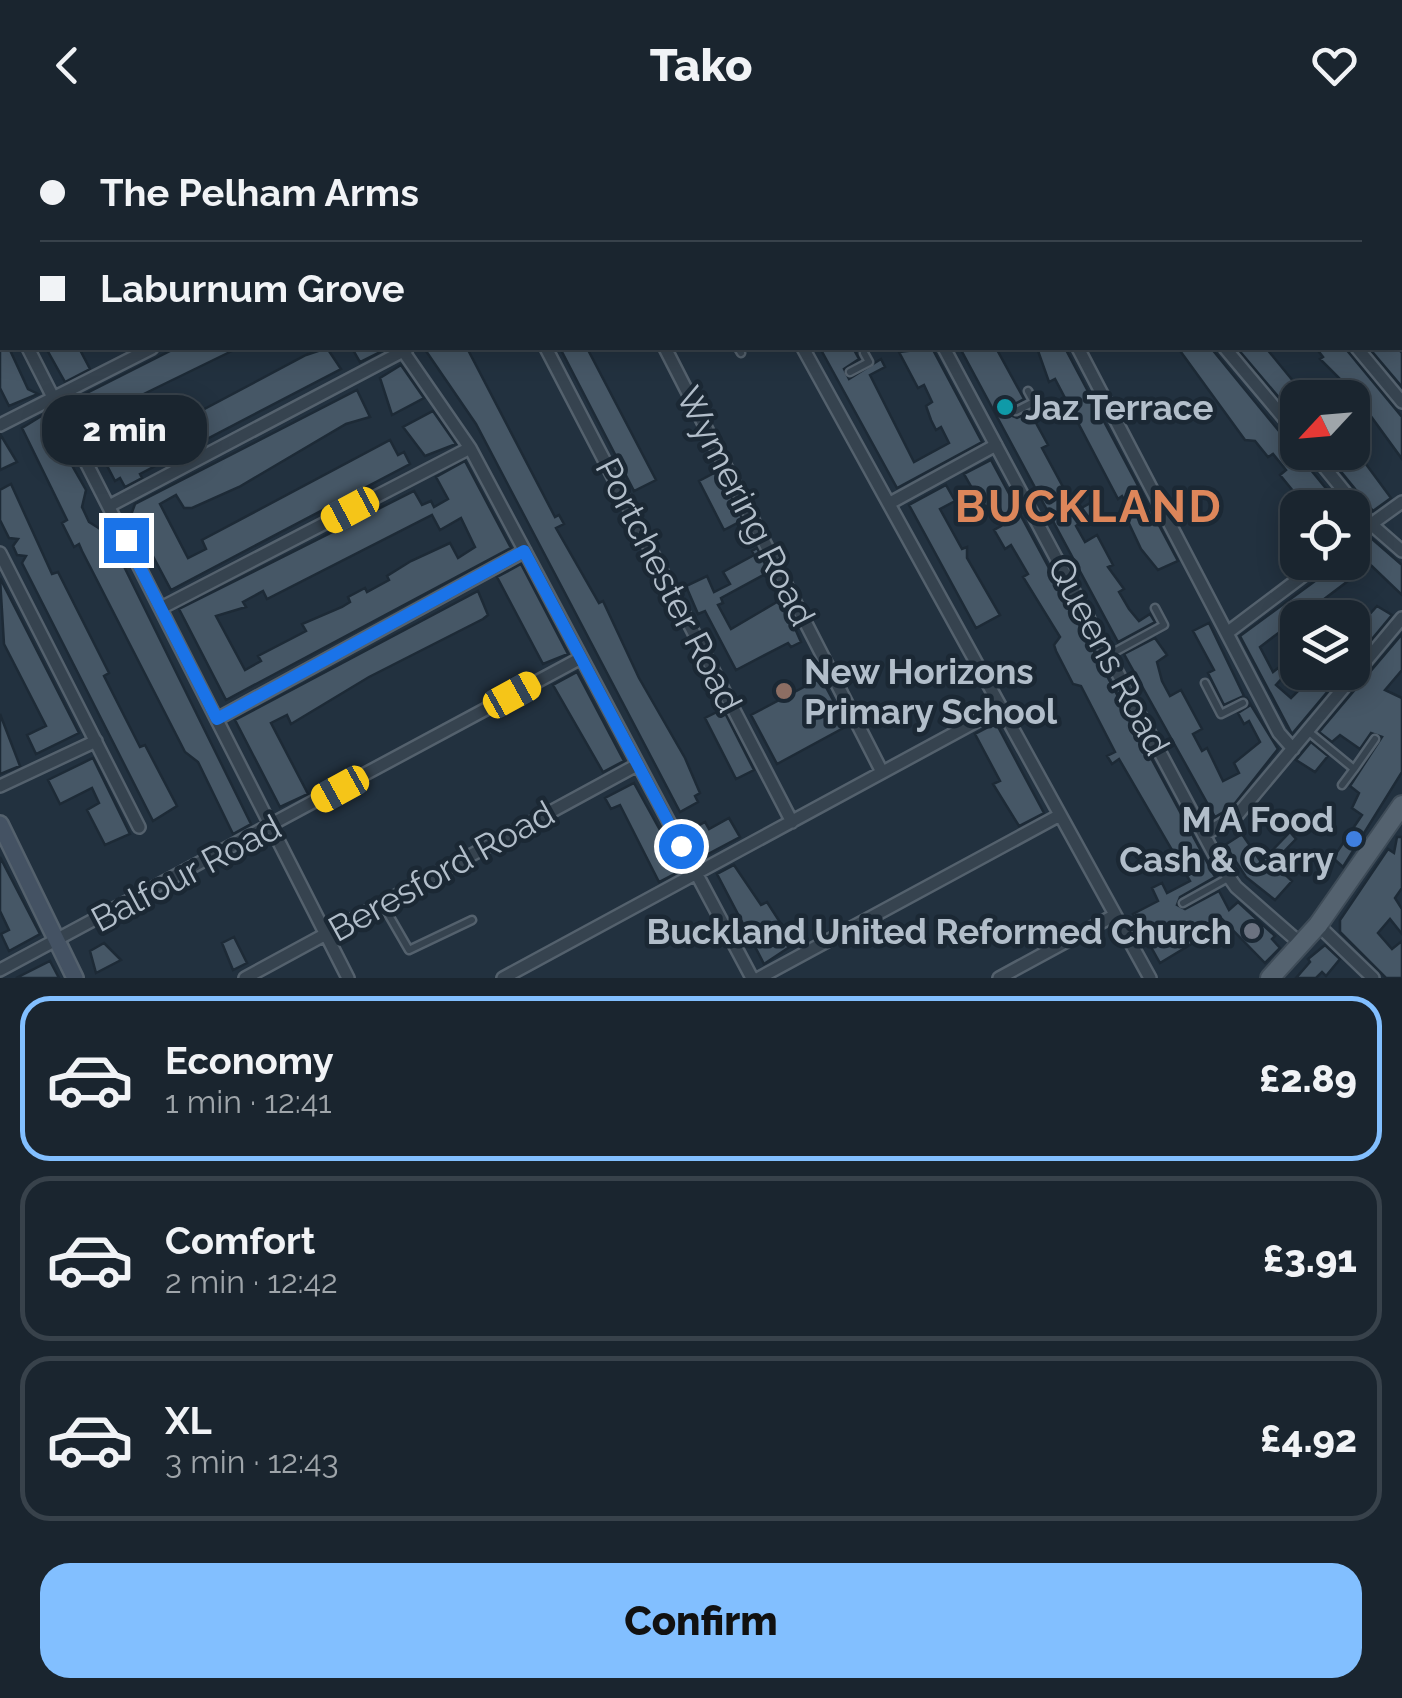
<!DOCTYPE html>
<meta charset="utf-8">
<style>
body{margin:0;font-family:Raleway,sans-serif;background:#232d37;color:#f1f3f6;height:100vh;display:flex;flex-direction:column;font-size:38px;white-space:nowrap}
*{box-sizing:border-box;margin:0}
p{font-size:32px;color:#9fa5aa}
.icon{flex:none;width:55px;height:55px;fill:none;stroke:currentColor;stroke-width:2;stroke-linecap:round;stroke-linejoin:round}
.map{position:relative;height:848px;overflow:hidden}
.panel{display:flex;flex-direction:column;background:#1a252f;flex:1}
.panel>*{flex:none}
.hud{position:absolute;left:0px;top:0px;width:1402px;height:220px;box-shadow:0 5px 25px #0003,0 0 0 2px #38424b;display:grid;align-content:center;height:220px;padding:0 40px;background:#1a252f}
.needle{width:65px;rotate:244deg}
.buttons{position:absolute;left:1280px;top:250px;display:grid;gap:20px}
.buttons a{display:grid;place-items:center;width:90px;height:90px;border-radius:20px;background:#1a252f;box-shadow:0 5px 25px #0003,0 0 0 2px #38424b;font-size:50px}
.end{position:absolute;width:45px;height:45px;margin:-22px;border:12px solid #1a73e8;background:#fff;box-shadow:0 0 0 5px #fff}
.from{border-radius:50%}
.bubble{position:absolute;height:70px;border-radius:30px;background:#1a252f;box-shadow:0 5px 25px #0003,0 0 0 2px #38424b;font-size:32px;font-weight:800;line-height:70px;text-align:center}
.car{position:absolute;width:30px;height:60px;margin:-30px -15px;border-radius:12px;box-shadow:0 0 8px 2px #0007;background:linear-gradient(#f5c518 24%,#345 0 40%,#f5c518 0 76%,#345 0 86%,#f5c518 0)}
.hud b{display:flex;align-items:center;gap:35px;height:95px;font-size:38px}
.hud b+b{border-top:2px solid #38424b}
.hud i{width:25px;height:25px;background:#f1f3f6}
ul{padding:18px 0 0;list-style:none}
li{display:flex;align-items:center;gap:30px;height:165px;margin:0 20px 15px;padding:0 20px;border:5px solid #38424b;border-radius:30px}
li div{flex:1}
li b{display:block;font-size:38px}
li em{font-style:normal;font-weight:800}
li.active{border-color:#82bfff}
li>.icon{width:90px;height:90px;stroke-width:1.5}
.cta{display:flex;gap:20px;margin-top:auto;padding:20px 40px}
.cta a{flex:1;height:115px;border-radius:30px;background:#82bfff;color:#111;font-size:40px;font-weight:800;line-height:115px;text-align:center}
header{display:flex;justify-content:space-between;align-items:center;height:130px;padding:0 40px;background:#1a252f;font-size:45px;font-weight:800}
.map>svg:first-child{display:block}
</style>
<header><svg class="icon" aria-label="back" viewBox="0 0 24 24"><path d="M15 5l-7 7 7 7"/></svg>Tako<svg class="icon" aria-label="heart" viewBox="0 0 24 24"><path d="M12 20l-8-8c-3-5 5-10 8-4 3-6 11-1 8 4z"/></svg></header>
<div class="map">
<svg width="1402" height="848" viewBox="0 0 1402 848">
<rect width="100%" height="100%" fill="#22313f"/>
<path fill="#465766" stroke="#1d2a36" stroke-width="2.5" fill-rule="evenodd" d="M0 218H9L28 259 38 264 9 276 0 258Z
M46 218H79L90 239 65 252Z
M176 218H238L111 280 137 330 152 322 146 310 306 225 327 218 341 239 140 344 142 348 125 357 120 348 115 351 73 270Z
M352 218H388L360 232Z
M432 218H467L555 387 559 385 564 394 556 398 599 473 603 471 639 548 685 628 700 663 695 666 698 672 680 682 476 294 426 221Z
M560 218H587L656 350 634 361Z
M820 218H853L859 229 844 239 849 249 881 229 885 237 870 245 914 332 949 313 941 297 936 300 931 290 926 276 932 272 924 255 918 258 899 222 932 218 982 312 897 358Z
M960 218H996L1024 269 1011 276 1010 285 1017 288 1030 282 1048 315 1042 318 1076 381 1094 371 1099 380 1076 396 1085 412 1097 405 1113 435 1108 437 1124 459 1119 462 1129 479 1139 491 1150 484 1155 492 1118 512Z
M1037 218H1065L1178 431 1158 440 1141 419 1125 385 1131 382 1122 366 1118 369 1055 249 1049 252Z
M1178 218H1211L1342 378H1307L1280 345 1286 340 1273 324 1268 327 1255 311 1245 310Z
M1237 218H1266L1307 268H1298V290Z
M1316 218H1345L1402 287V329L1354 263 1320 229 1323 227Z
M1369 218H1398L1402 223V257Z
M401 235 424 268 392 285 380 248Z
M357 260 370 287 346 294 239 357 192 378H184L176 365 160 374 188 428 206 419 202 410 390 310 398 325 404 322 410 334 171 460 131 385 135 374Z
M433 281 456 314 425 326 403 297Z
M43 285 86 360 82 377 89 392 108 404 251 694 233 704 198 632 185 622 82 421 79 414 74 417 62 393 67 390 22 298Z
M0 304 17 332 0 340Z
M1325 322H1357L1391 368 1373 381Z
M991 330 1215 747 1180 767 1177 775 1185 779 1219 761 1229 780 1238 772 1275 806 1272 809 1280 818 1265 833 1221 788 1189 805 1193 813 1160 833 1142 801 1133 784 1158 771 1152 758 1162 753 1167 763 1190 751 1119 629 1112 634 1107 626 1115 622 1081 556 1073 554 1056 521 1054 515 1060 507 1023 447 1028 444 1011 415 1005 419 994 400 1001 396 992 380 980 372 964 344Z
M465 331 511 418 226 570 179 479 414 361 422 375 431 371 434 377 448 369 436 347ZM432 385 440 400 461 388 475 417 458 428 450 413 411 431 387 446 389 450 367 462 365 458 348 467 350 472 342 477 302 494 306 501 258 526 261 531 245 540 216 486 246 477 243 472 263 461 267 469Z
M718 341 743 390 724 400 699 351Z
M11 354 52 444 58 442 109 543 104 546 140 617 145 615 177 676 153 691 22 433 26 426 17 425 13 416 18 409 9 408 0 390V360Z
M946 355 955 371 940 379 962 419 967 417V428L1000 485 976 498 909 375Z
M1371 408 1402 435V465L1355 420Z
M757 418 769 442 721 468 723 473 718 475 731 499 782 469 801 512 791 517 788 513 736 540 705 481 698 484 686 456 707 446 714 462 730 454 723 442 754 425 752 421Z
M1341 432 1352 448 1323 470 1327 474 1321 479 1310 487 1298 488V496L1288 503 1285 498 1260 517 1273 542 1278 538 1284 546 1276 555 1291 568 1317 542H1344L1292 604 1240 506Z
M521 434 568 524 543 534 497 447Z
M0 448 79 603 36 624 27 605 46 596 4 514Z
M478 461 488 485 483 489 369 547 291 594 287 585 271 593 308 664 280 677 235 590Z
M1377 476 1392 485 1352 533V504Z
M1209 493 1244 566 1224 575 1208 543 1214 540 1193 501Z
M1402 504V540L1385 560 1402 568V642L1343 737 1333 728 1362 685 1352 678 1359 663 1350 656 1382 607 1371 603 1360 619 1340 605 1332 612 1319 602Z
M1155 508 1167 525 1157 532 1162 551 1170 566 1181 560 1202 599 1193 604 1202 621 1207 618 1223 651 1239 643 1234 633 1260 612 1249 591 1244 594 1238 583 1249 576 1246 567 1278 619 1232 677 1215 687 1124 524Z
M577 542 624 631 603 642 553 555Z
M821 548 847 596 777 634 751 585Z
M723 579 754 640 736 649 705 588Z
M0 584 20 636 0 644Z
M996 593 1044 683 1019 696 993 654 1000 651 975 604Z
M1311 612 1328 626 1315 642 1296 630Z
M93 628 130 704 105 715 87 680 99 673 92 658 60 674 48 650Z
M634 653 682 740 659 752 620 675 611 679 605 668Z
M729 688 740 707 708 724 694 698 705 692 709 699Z
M1290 702 1296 709 1273 733 1292 751 1275 770 1246 747 1225 715 1242 704 1261 732Z
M1397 707H1402V758L1395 768 1402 779V804L1390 789 1378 803 1392 819 1402 811V848H1386L1340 802V790L1388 719 1394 723Z
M0 727 40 804 9 821 1 804 9 800 0 781Z
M734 735 761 775 767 772 794 814 764 834 717 744Z
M234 807 247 833 233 840 222 813Z
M104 813 121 830 96 843 90 821Z
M1325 815 1340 829 1326 846 1322 842 1316 848H1296L1310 832 1308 829Z
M50 831 59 848H16Z"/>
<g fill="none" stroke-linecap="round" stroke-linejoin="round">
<defs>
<path id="lane" d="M738 218 741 223
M850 242 869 232 864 223
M1016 281 1034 272 1028 261
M1109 525 1164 495 1155 478
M1205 553 1221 584 1243 573
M1309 602 1354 639 1375 609
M1342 655 1354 639
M1183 773 1228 748
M383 775 409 820 472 790"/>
<path id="street" d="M275 0 276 2
M712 0 713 2
M828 0 829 2
M950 0 951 2
M1062 0 1063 2
M1181 0 1182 2
M1371 0 1374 2
M36 2 41 0
M405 2 410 0
M614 2 619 0
M1237 2 1240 0
M0 21 2 20
M1400 30 1402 32
M0 161 2 166
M28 218 348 848
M401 218 470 318 752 848
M546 218 792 692
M665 218 882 642
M803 218 1150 848
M944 218 1219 733 1236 757 1301 814
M1078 218 1279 603 1293 619
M1225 218 1298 305
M1357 218 1402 272
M0 295 152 218
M1312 322 1371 394 1402 421
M890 373 996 315
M109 376 407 219
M1352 408 1402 372
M0 423 139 697
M161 478 470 318
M1227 503 1321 432
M217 589 525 421
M0 656 96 611
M1204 705 1238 684 1402 488
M1318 795 1373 848
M0 840 581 528
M245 848 637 635
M503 848 1001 578
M759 848 1060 685
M999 848 1115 785"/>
<path id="secondary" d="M0 694 75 848"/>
<path id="primary" d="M1270 848 1318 795 1402 675"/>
</defs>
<use href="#lane" stroke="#54616d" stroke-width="11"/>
<use href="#street" stroke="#54616d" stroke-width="16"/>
<use href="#secondary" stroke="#54616d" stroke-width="20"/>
<use href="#primary" stroke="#3f4c58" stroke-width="22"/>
<use href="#lane" stroke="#36434f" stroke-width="6"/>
<use href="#street" stroke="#36434f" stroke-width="11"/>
<use href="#secondary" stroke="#445263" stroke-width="15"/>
<use href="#primary" stroke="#54626f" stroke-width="18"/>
</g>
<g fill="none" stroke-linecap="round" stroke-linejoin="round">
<path stroke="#1a73e8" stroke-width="12" d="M126 410 217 589 524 421 681 716"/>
</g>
<circle fill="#0f9aa8" stroke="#1b2834" stroke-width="4" cx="1005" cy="277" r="10"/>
<circle fill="#8d6e63" stroke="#1b2834" stroke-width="4" cx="784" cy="561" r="10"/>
<circle fill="#3f7fe0" stroke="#1b2834" stroke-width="4" cx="1354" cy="709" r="10"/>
<circle fill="#6b7280" stroke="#1b2834" stroke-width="4" cx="1252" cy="801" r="10"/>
<g text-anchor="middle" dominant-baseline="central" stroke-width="9" stroke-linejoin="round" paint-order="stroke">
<g font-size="35" font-weight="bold" fill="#b2beca" stroke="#1b2834" text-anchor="start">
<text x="1025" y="277">Jaz Terrace</text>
<text x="804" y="541">New Horizons<tspan x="804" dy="40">Primary School</tspan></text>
<text x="1334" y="689" text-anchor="end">M A Food<tspan x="1334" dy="40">Cash &amp; Carry</tspan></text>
<text x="1232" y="801" text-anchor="end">Buckland United Reformed Church</text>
</g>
<g font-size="35" fill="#b2beca" stroke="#1b2834">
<text transform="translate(746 376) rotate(63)">Wymering Road</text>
<text transform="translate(669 455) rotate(63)">Portchester Road</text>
<text transform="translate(1109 526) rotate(62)">Queens Road</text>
<text transform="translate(441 741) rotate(-29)">Beresford Road</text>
<text transform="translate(186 743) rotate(-28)">Balfour Road</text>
</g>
<g font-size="45" font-weight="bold" letter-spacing="2.5" fill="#dd865a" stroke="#1b2834">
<text x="1089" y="376">BUCKLAND</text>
</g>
</g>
</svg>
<div class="buttons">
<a><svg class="needle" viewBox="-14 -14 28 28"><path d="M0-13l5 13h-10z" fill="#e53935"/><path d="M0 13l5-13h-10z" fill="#9fa5aa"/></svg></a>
<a><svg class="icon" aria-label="locate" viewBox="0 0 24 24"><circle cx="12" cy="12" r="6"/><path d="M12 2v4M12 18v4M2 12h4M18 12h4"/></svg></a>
<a><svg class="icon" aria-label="layers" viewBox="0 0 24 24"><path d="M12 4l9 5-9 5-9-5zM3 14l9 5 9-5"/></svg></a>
</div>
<i class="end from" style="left:681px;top:716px"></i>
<i class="end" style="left:126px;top:410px"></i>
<div class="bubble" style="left:42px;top:265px;width:165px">2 min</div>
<i class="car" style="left:350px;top:380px;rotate:242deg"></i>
<i class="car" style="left:512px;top:565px;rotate:61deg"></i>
<i class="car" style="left:340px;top:659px;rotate:241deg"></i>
<div class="hud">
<b><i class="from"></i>The Pelham Arms</b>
<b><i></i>Laburnum Grove</b>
</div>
</div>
<section class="panel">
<ul>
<li class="active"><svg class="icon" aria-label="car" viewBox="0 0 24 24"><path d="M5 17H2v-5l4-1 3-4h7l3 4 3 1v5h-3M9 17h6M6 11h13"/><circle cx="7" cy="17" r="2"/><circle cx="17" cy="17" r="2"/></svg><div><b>Economy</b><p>1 min · 12:41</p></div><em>£2.89</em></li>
<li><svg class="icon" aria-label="car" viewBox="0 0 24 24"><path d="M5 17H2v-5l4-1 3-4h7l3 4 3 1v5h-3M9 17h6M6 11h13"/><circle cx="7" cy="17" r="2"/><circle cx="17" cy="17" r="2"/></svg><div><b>Comfort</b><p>2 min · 12:42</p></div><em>£3.91</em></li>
<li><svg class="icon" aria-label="car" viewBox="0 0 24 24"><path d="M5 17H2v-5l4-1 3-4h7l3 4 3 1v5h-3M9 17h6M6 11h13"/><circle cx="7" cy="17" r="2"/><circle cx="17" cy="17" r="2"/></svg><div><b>XL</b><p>3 min · 12:43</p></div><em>£4.92</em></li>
</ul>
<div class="cta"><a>Confirm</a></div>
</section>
